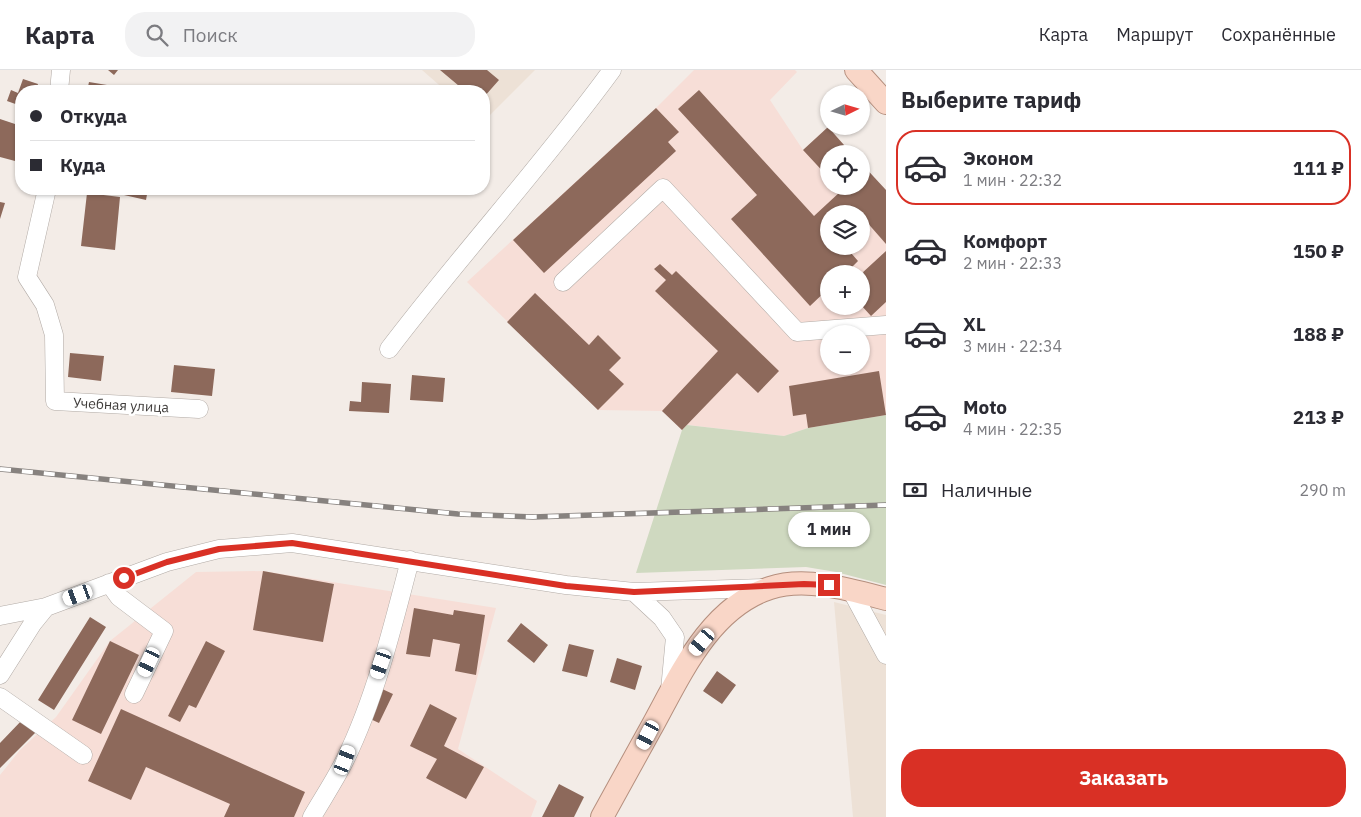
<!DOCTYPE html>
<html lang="ru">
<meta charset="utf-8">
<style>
body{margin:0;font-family:"IBM Plex Sans",sans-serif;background:#f2f2f3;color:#2b2b33;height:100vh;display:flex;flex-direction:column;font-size:19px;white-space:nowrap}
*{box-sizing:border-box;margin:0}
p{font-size:16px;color:#7c7c81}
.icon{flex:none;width:28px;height:28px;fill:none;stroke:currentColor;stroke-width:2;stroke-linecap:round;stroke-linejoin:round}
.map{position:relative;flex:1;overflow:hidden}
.side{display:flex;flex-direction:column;background:#fff;width:475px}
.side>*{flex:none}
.hud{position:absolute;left:15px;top:15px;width:475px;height:110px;border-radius:20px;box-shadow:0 1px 4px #0004;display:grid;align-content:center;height:110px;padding:0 15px;background:#fff}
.needle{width:32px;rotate:85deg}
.buttons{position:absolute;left:820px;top:15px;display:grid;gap:10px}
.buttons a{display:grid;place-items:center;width:50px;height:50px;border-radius:50%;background:#fff;box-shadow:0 1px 4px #0004;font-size:25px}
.end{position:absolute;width:22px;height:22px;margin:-11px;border:6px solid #d93025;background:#fff;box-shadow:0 0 0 2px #fff}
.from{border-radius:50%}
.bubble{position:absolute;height:35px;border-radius:18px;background:#fff;box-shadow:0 1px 4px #0004;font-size:16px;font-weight:700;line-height:35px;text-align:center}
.car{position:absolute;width:15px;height:30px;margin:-15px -8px;border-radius:6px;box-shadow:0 0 4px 1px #0007;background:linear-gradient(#fff 24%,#345 0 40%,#fff 0 76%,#345 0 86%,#fff 0)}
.hud b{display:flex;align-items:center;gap:18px;height:48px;font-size:19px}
.hud b+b{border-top:1px solid #e1e1e2}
.hud i{width:12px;height:12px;background:#2b2b33}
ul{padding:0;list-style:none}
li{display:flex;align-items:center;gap:15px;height:75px;margin:0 10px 8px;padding:0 5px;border:2px solid transparent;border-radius:20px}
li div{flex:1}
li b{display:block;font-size:19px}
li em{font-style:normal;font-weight:700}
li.selected{border-color:#d93025}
li>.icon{width:45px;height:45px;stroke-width:1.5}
h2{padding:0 15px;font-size:22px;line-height:60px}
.pay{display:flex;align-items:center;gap:12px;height:55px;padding:0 15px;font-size:19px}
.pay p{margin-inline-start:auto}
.action{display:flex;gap:10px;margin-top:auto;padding:10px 15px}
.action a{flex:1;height:58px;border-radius:20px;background:#d93025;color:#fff;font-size:20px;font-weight:700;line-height:58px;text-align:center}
header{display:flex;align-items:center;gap:30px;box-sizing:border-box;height:70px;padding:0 25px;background:#fff;border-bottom:1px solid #e1e1e2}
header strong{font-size:24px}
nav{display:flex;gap:28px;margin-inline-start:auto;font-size:18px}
.search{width:350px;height:45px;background:#f2f2f3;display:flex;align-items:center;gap:12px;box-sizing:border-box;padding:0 18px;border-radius:20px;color:#7c7c81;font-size:19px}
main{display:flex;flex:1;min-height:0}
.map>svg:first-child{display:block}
</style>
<header>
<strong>Карта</strong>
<div class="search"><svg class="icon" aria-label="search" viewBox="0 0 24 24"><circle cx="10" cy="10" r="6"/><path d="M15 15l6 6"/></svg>Поиск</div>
<nav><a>Карта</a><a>Маршрут</a><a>Сохранённые</a></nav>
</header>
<main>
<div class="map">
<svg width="886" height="747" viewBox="0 0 886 747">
<rect width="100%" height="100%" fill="#f3ece7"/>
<path fill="#ede1d6" d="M422 0H535L484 51V21H446Z
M834 532 886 545V747H853Z"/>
<path fill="#f7ded7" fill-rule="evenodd" d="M694 0H795L797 2 770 30 803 80 828 57 852 84H829V116H861L886 120V345L808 358 784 366 688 355 682 360 662 341 598 340 467 212 656 38ZM829 144H861V176H829ZM829 204H861V236H829ZM829 264H861V296H829Z
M263 501 496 538 458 679 537 731 531 747H0V705L20 680 56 647 110 571 196 502Z"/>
<path fill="#cfd9c0" d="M886 345V515L836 502 806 497 636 503 682 360 687 355 784 366 808 358Z"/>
<path fill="#8d695b" d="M108 0H118L114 5Z
M440 0H487L499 10 484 27V21H465Z
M23 9 38 14 36 21H21V36L7 31 11 20 18 23Z
M89 12 113 16 112 21H87Z
M699 20 814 146 841 121 837 116H861V93L886 120V174L865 150 861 153V144H829V176H845L858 191 845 204H829V218L810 236 731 149 757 125 678 39Z
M656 38 679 62 668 72 676 81 544 203 513 170Z
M0 49 21 56V71L15 91 0 87Z
M828 57 852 84H829V108L803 80Z
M126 119H148L146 130 124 125Z
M87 123 120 127 115 180 81 176Z
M0 132 5 133 0 149Z
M886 181V232L871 246 861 235V204Z
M660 194 672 205 676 201 779 301 758 323 737 303 682 360 662 341 718 281 655 221 666 210 654 199Z
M535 223 589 275 598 265 621 288 609 300 624 314 598 340 507 252Z
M70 283 104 286 101 311 68 307Z
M174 295 215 299 212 326 171 322Z
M879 301 886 345 808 358 806 344 793 346 789 316Z
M412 305 445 308 443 332 410 330Z
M362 312 391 314 389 343 349 341 350 331 361 332Z
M263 501 334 514 323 572 253 560Z
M414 538 453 545 454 540 485 545 476 605 455 601 460 574 433 569 430 587 406 584Z
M90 547 106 557 54 640 38 630Z
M521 553 548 575 534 593 507 571Z
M110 571 139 585 101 664 72 650Z
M206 571 225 581 196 638 189 635 180 652 168 646Z
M569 574 594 580 587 607 562 601Z
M617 588 642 596 635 620 610 612Z
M717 601 736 615 722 634 703 621Z
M380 618 393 624 379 653 366 647Z
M430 634 457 648 444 676 484 697 466 729 426 708 437 689 410 676Z
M121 639 305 722 294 747H224L230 734 146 697 131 730 88 711Z
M23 649 36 662 0 698V673Z
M559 714 584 727 574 747H542Z"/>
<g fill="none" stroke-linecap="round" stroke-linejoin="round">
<defs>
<path id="minor" d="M59 21 61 0
M47 119 27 207 45 235 54 265 55 331 199 339
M563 212 663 118 797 262 886 255
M389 279C461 184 542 96 612 0
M109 513 119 527 164 561 134 624
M851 520 886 585
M634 522 662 548 675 567 670 620
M0 546 46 537
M0 605 33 553 46 537 167 492 219 479 292 473 566 515 634 522 765 518
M0 627 83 685
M312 747C323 728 335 710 345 690 375 629 393 556 410 490"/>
<path id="major" d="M856 0 886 33
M602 747C618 718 634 689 650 660 679 608 708 538 770 518 805 506 852 520 886 529"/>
</defs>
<use href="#minor" stroke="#b1aaa5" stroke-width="19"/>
<use href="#major" stroke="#b58f7e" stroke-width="24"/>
<use href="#minor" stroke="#fff" stroke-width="18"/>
<use href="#major" stroke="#f9d6c7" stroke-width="22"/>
<defs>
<path id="rail" d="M0 399 458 444 533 447 886 435"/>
</defs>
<use href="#rail" stroke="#87827f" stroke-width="5.5"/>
<use href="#rail" stroke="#fff" stroke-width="4" stroke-dasharray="11" stroke-linecap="butt"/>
</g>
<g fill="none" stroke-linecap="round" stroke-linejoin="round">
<path stroke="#d93025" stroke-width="6" d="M124 508 167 492 219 479 292 473 566 516 634 522 804 514 829 515"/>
</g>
<g text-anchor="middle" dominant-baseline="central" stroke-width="5" stroke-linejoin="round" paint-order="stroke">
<g font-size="14" fill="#3f3c3a" stroke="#fff">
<text transform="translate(121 335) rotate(3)">Учебная улица</text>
</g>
</g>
</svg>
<div class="buttons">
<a><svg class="needle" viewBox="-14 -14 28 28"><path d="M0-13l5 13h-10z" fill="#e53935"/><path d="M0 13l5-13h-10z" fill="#7c7c81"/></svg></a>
<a><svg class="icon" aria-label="locate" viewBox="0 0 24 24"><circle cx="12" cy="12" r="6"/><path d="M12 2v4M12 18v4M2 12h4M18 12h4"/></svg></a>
<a><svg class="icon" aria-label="layers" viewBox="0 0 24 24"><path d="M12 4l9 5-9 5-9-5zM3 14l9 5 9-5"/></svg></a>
<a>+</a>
<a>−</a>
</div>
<i class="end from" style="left:124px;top:508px"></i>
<i class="end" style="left:829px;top:515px"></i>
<div class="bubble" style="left:788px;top:442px;width:82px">1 мин</div>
<i class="car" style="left:78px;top:525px;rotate:250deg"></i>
<i class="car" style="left:702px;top:572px;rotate:220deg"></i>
<i class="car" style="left:149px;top:592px;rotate:205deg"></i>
<i class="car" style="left:381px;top:594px;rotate:199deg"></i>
<i class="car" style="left:648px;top:665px;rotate:208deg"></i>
<i class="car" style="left:345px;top:690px;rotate:21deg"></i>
<div class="hud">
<b><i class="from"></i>Откуда</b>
<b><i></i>Куда</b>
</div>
</div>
<section class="side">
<h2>Выберите тариф</h2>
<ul>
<li class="selected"><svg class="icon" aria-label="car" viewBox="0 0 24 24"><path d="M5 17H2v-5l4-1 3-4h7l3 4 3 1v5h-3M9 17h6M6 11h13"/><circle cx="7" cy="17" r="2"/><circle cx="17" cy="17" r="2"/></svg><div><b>Эконом</b><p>1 мин · 22:32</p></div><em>111 ₽</em></li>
<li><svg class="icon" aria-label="car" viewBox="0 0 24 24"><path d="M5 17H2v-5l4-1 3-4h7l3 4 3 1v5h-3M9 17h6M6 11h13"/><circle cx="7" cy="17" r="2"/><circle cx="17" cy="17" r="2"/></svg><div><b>Комфорт</b><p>2 мин · 22:33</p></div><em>150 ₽</em></li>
<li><svg class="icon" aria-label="car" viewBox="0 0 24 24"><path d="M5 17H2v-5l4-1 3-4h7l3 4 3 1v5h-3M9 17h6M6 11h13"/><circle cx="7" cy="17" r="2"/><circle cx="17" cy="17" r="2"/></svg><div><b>XL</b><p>3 мин · 22:34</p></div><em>188 ₽</em></li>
<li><svg class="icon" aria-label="car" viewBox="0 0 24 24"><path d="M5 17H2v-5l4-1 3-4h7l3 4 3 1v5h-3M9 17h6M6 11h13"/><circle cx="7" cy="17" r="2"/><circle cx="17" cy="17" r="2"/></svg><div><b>Moto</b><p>4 мин · 22:35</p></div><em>213 ₽</em></li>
</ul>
<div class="pay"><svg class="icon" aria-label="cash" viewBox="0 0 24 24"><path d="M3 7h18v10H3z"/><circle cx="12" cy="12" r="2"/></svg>Наличные<p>290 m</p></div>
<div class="action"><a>Заказать</a></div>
</section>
</main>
